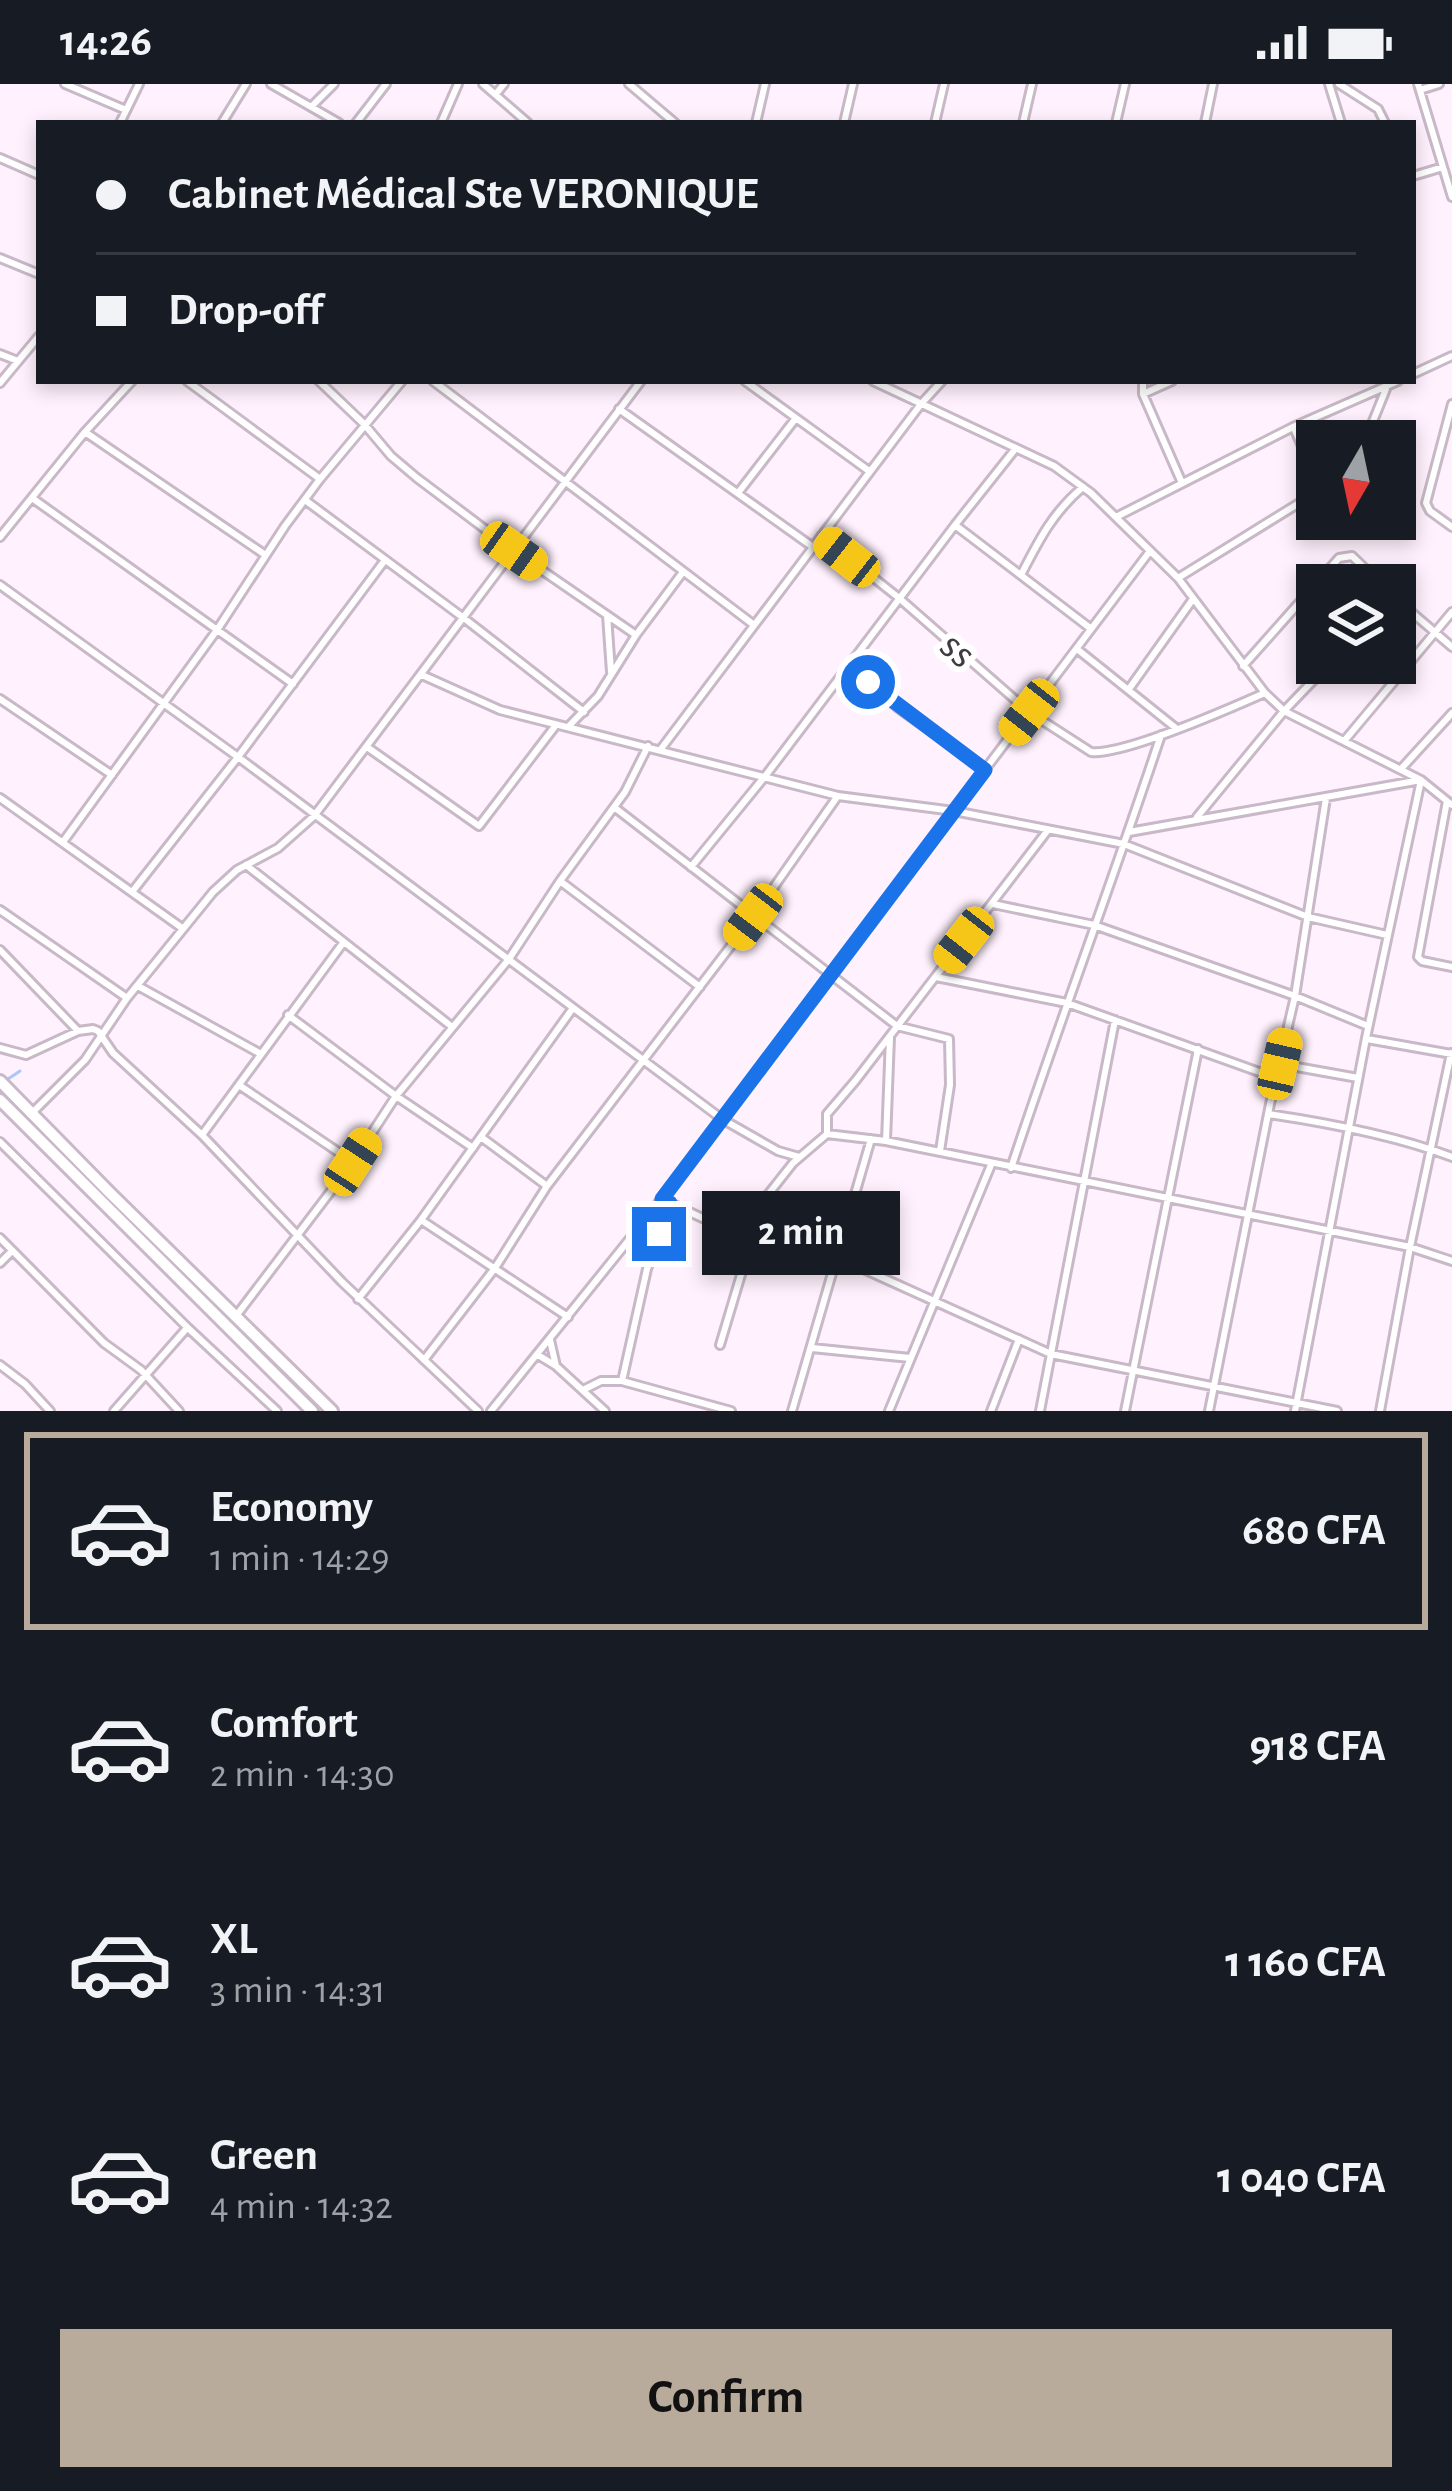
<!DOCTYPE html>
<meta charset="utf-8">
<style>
body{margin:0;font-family:"Alegreya Sans",sans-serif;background:#20242c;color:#f1f3f6;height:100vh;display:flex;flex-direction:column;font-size:45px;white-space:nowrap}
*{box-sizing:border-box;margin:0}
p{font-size:39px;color:#9ea1a6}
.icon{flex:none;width:66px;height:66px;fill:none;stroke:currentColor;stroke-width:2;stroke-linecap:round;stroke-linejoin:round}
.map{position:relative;height:1327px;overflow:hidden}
.drawer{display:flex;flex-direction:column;background:#171b24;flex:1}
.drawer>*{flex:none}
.banner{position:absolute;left:36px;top:36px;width:1380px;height:264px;border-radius:0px;box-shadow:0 6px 18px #0003;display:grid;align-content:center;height:264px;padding:0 60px;background:#171b24}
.needle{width:78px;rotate:189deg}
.fabs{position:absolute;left:1296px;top:336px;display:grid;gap:24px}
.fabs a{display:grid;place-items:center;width:120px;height:120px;border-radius:0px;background:#171b24;box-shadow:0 6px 18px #0003;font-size:60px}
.end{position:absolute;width:54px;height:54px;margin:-27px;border:15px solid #1a73e8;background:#fff;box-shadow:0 0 0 6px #fff}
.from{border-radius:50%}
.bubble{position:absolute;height:84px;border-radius:0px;background:#171b24;box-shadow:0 6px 18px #0003;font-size:39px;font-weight:700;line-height:84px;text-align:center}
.car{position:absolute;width:36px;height:72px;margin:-36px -18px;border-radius:15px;box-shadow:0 0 9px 3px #0007;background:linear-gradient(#f5c518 24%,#345 0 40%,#f5c518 0 76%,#345 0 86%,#f5c518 0)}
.banner b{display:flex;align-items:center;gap:42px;height:114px;font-size:45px}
.banner b+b{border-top:3px solid #363941}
.banner i{width:30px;height:30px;background:#f1f3f6}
ul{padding:21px 0 0;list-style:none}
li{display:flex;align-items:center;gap:36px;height:198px;margin:0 24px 18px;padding:0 36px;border:6px solid transparent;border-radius:0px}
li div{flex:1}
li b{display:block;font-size:45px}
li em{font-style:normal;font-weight:700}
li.selected{border-color:#b9ab9b}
li>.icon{width:108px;height:108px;stroke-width:1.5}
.action{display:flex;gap:24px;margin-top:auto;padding:24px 60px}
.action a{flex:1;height:138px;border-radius:0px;background:#b9ab9b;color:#111;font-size:48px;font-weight:700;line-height:138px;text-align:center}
.status{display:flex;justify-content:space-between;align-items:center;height:84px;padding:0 60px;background:#171b24;direction:ltr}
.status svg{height:33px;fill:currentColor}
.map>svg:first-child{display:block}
</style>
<div class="status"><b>14:26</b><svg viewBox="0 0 49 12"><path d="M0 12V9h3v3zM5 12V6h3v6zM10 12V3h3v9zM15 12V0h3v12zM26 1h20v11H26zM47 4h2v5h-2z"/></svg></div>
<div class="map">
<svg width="1452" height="1327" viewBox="0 0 1452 1327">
<rect width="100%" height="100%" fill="#fff1fd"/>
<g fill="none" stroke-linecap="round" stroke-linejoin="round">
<path stroke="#a6c8fb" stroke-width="3" d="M8 995 20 987"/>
<defs>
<path id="minor" d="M65 0 126 26
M271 0 339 39
M483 0 528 39
M629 0 675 39
M1329 0 1341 39
M1339 0 1378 25 1385 39
M1418 0 1452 113
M1420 6 1439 0
M496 10 504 0
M311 23 334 0
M120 39 139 0
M222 39 246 0
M356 39 386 0
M441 39 458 0
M756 39 765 0
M844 39 853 0
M935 39 944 0
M1023 39 1032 0
M1116 39 1125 0
M1205 39 1213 0
M0 74 39 91
M1413 92 1443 83
M0 174 39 190
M0 270 18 277
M1413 290 1452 272
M187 297 320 395
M319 297 364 340 391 372 417 394 514 467 636 551
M433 297 754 541
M745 297 869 387
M873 297 1054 382 1091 409 1178 494 1265 609 1284 627 1421 696 1452 721
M1143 297V310L1182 399
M0 299 39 252
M1143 310 1172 297
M1452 320 1426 419 1430 427 1452 443
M619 325 813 463
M1294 344 1317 396
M85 348 264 470
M1365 357 1386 305
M738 409 796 334
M32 414 293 600
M305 416 465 535 584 628
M1116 433 1293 343 1398 297
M955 441 1090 544
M821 452 899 514 1029 628 1091 668C1123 672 1231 624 1265 609
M0 453 85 348 132 297
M1021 491C1039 456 1053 428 1083 403
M1178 494 1317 408
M0 501 238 673 722 1035 778 1067 799 1073
M1395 514 1452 563
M607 531 611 588
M1077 565 1177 645
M848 582 897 623 984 685
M1243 582 1339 474 1352 472 1382 501
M422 591 500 626 838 712 954 727 1124 760 1308 833 1387 851
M1129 605 1193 515
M0 615 112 691
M568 643 598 612 636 551 683 488
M1345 656 1452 528
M367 663 479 742 556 641
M661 665 921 320 942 297
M1401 685 1452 629
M0 714 182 844
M1447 717 1418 873 1422 877 1452 883
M614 723 897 942 949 955 950 1001 940 1067
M1197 733 1284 627 1330 579
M1129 748 1421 696 1366 954 1295 1327
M63 758 217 546 285 442 320 395 402 297
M246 781 451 942
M691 783 766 691 955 441 1016 364
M560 797 700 903
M132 808 238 673 385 476
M993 820 1094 841 1295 912 1368 942
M0 826 127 914
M0 866 78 947
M936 893 1067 919 1276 994
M138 902 261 970
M288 931 396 1012 473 1064
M1367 955 1452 970
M0 964 26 971 78 947 93 945 98 947 113 969 202 1051 342 1198 478 1327
M1280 980 1358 994
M239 1001 353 1078
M32 1029 85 976 127 914 213 808 237 786 278 764 314 732 641 297
M1268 1030C1329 1039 1394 1051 1452 1073
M827 1050V1030L856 996 1048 746
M202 1051 343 859
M481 1053 547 1102
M886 1057 890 953
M0 1058 188 1244 277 1327
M1011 1084C1059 939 1113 796 1161 651
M670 1119 750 1156
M421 1136 568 1233
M754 1143 837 1179
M0 1154 104 1259 141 1286 179 1327
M839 1174 1051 1270 1337 1327
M0 1179 12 1167
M358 1215 421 1136 573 924
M236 1232 353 1078 396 1012 509 875 560 797 625 708 648 662
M550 1256 556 1282
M720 1261 763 1117 793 1079 827 1050 886 1057 1410 1163 1452 1177
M812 1264 910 1274
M538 1271 556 1282 605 1327
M424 1276 495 1184 547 1102 753 833 837 713
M0 1281 25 1300 50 1327
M622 1297 647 1185 670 1119
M583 1306 601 1297H622L731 1327
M114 1327 187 1244
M491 1327 649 1131 1150 467
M792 1327 871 1055
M889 1327 991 1081
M991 1327 1019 1255
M1040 1327 1115 936
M1125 1327 1198 965
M1209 1327 1270 1020 1295 912 1326 714
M1380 1327 1410 1163 1451 969"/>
<path id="primary" d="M0 997 110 1109 332 1327
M0 1016 312 1327"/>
</defs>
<use href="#minor" stroke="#c9b8c7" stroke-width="12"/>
<use href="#primary" stroke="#c9b8c7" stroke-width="16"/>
<use href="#minor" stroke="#fff" stroke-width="6"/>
<use href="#primary" stroke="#fff" stroke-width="10"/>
</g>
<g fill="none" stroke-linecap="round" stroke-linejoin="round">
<path stroke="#1a73e8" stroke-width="15" d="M659 1150 670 1119 662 1115 985 686 868 598"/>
</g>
<g text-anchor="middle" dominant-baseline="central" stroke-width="12" stroke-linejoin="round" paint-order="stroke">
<g font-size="42" fill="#413a40" stroke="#fff">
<text transform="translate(958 566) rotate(41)">ss</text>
</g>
</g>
</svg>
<div class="fabs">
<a><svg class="needle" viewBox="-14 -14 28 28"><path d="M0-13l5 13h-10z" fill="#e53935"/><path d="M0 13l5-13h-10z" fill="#9ea1a6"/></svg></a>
<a><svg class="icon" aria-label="layers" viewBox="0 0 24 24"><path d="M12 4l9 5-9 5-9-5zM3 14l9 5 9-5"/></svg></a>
</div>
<i class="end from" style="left:868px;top:598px"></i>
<i class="end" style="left:659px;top:1150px"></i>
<div class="bubble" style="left:702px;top:1107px;width:198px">2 min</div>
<i class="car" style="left:514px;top:467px;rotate:125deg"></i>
<i class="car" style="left:847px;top:473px;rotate:308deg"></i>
<i class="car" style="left:1029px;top:628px;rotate:218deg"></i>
<i class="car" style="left:753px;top:833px;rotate:217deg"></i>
<i class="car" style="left:964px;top:856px;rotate:218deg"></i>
<i class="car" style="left:1280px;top:980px;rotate:13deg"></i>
<i class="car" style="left:353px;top:1078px;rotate:33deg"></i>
<div class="banner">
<b><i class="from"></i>Cabinet Médical Ste VERONIQUE</b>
<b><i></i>Drop-off</b>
</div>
</div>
<section class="drawer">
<ul>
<li class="selected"><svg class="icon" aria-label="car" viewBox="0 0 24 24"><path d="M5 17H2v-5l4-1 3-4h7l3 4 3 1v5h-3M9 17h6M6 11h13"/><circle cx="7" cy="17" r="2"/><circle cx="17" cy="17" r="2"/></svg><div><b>Economy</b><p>1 min · 14:29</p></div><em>680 CFA</em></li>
<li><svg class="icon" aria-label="car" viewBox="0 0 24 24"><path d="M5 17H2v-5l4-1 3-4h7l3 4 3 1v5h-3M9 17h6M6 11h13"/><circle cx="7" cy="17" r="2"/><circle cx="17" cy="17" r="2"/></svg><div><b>Comfort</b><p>2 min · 14:30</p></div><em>918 CFA</em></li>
<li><svg class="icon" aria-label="car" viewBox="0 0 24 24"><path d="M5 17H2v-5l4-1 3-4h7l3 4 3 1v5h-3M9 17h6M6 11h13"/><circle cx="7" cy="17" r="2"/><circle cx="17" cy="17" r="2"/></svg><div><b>XL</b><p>3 min · 14:31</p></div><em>1 160 CFA</em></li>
<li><svg class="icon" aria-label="car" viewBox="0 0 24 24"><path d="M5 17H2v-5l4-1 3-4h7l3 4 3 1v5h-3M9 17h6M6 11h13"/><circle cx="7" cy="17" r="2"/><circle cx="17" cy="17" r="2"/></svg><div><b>Green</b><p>4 min · 14:32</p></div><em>1 040 CFA</em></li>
</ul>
<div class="action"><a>Confirm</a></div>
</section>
